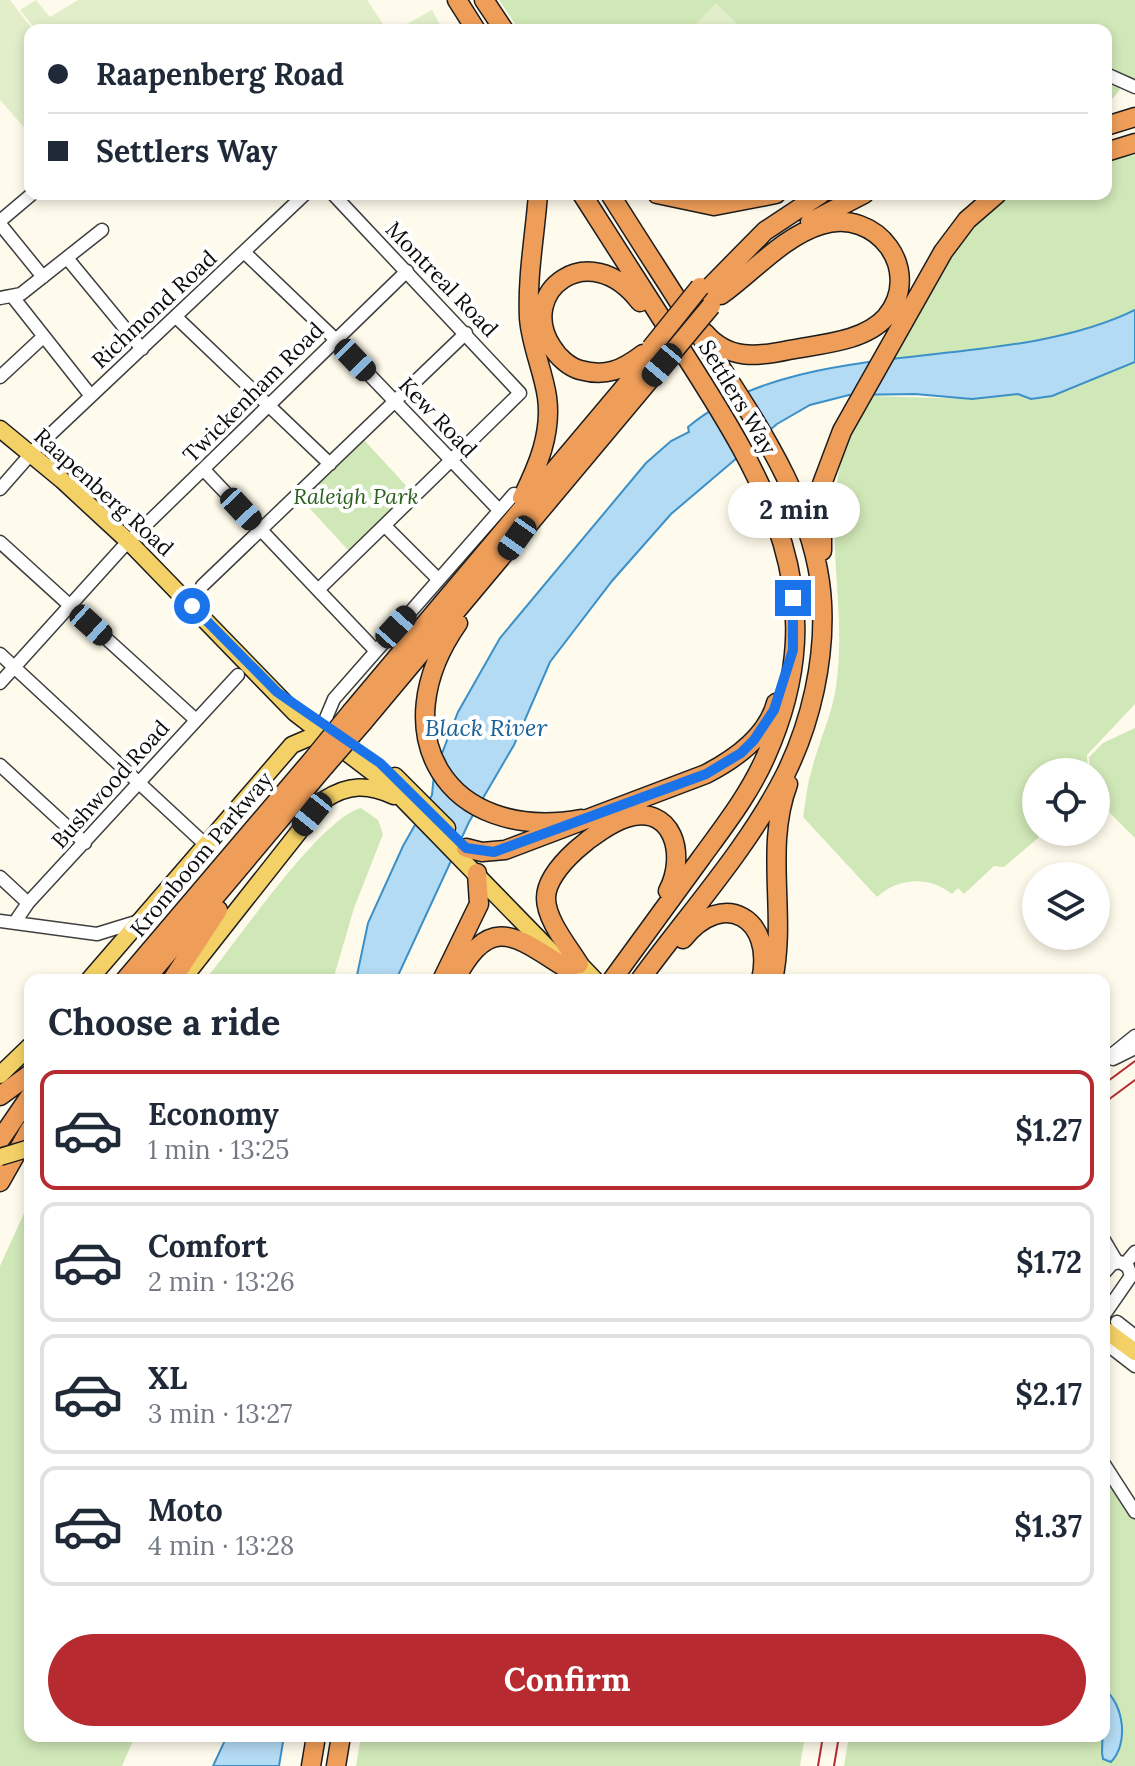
<!DOCTYPE html>
<meta charset="utf-8">
<style>
body{margin:0;font-family:Lora,serif;background:#f2f2f3;color:#1f2937;height:100vh;display:flex;flex-direction:column;font-size:30px;white-space:nowrap}
*{box-sizing:border-box;margin:0}
p{font-size:26px;color:#747a83}
.icon{flex:none;width:44px;height:44px;fill:none;stroke:currentColor;stroke-width:2;stroke-linecap:round;stroke-linejoin:round}
.map{position:relative;flex:1;overflow:hidden}
.sheet{position:absolute;left:24px;top:974px;width:1086px;height:768px;display:flex;flex-direction:column;background:#fff;border-radius:16px;box-shadow:0 4px 12px #0003}
.sheet>*{flex:none}
.guide{position:absolute;left:24px;top:24px;width:1088px;height:176px;border-radius:16px;box-shadow:0 4px 12px #0003;display:grid;align-content:center;height:176px;padding:0 24px;background:#fff}
.tools{position:absolute;left:1022px;top:758px;display:grid;gap:16px}
.tools a{display:grid;place-items:center;width:88px;height:88px;border-radius:50%;background:#fff;box-shadow:0 4px 12px #0003;font-size:40px}
.end{position:absolute;width:36px;height:36px;margin:-18px;border:10px solid #1a73e8;background:#fff;box-shadow:0 0 0 4px #fff}
.from{border-radius:50%}
.bubble{position:absolute;height:56px;border-radius:28px;background:#fff;box-shadow:0 4px 12px #0003;font-size:26px;font-weight:700;line-height:56px;text-align:center}
.car{position:absolute;width:24px;height:48px;margin:-24px -12px;border-radius:10px;box-shadow:0 0 6px 2px #0007;background:linear-gradient(#222 24%,#8ab4d8 0 40%,#222 0 76%,#8ab4d8 0 86%,#222 0)}
.guide b{display:flex;align-items:center;gap:28px;height:76px;font-size:30px}
.guide b+b{border-top:2px solid #e0e1e3}
.guide i{width:20px;height:20px;background:#1f2937}
ul{padding:0;list-style:none}
li{display:flex;align-items:center;gap:24px;height:120px;margin:0 16px 12px;padding:0 8px;border:4px solid #e0e1e3;border-radius:16px}
li div{flex:1}
li b{display:block;font-size:30px}
li em{font-style:normal;font-weight:700}
li.current{border-color:#b62a30}
li>.icon{width:72px;height:72px;stroke-width:1.5}
h2{padding:0 24px;font-size:36px;line-height:96px}
.primary-button{display:flex;gap:16px;margin-top:auto;padding:16px 24px}
.primary-button a{flex:1;height:92px;border-radius:48px;background:#b62a30;color:#fff;font-size:32px;font-weight:700;line-height:92px;text-align:center}
.map>svg:first-child{display:block}
</style>
<div class="map">
<svg width="1135" height="1766" viewBox="0 0 1135 1766">
<rect width="100%" height="100%" fill="#fefbec"/>
<path fill="#d0e7b7" d="M499 0H1135V83L1122 79 1119 91 1106 106V30H519Z
M1135 155V310C1061 346 975 350 894 360L896 346C918 308 966 209 1008 195 1025 189 1084 194 1106 194V160Z
M1135 362V704L1087 755 1088 772H1036V832H1045L1004 867 994 866 964 894 958 888 952 894C929 875 897 878 877 897L803 817C806 801 807 784 812 769 819 741 832 715 836 687 851 584 805 487 872 396L972 399 1019 394 1031 399 1052 396Z
M364 440 412 492 349 551 301 499Z
M1135 728V838L1096 799V772H1090L1089 757 1103 743Z
M361 808 378 820 383 834 354 908 333 980H205C237 942 319 819 361 808Z
M30 1200V1736H135L122 1766H0V1266Z
M1104 1471 1135 1519V1766H844L849 1736H1104Z
M361 1736H805L800 1766H356Z"/>
<path fill="#e1eec9" d="M0 0H10L33 30H30V134L0 100Z
M36 0 50 17 78 0H367L387 30H36L20 10Z
M716 3 744 30H690Z
M432 10 443 30H396Z"/>
<path fill="#b3dbf3" stroke="#3c90c8" stroke-width="2" d="M1135 310V362L1052 396 1031 399 1018 394 972 399 915 394 849 395 810 405 777 424 671 514 612 581 550 662 514 745 469 822 396 980H356L368 923 403 846 432 795 434 774 458 712 500 638 646 463 671 441 689 432 688 427C800 333 1003 375 1135 310Z
M1104 1689C1124 1704 1129 1744 1111 1762L1103 1759 1102 1753Z
M227 1736H284L279 1766H213Z"/>
<path fill="#fefbec" d="M738 391 770 436 739 462 706 408Z"/>
<g fill="none" stroke-linecap="round" stroke-linejoin="round">
<defs>
<path id="minor" d="M1106 74 1135 87
M0 221 32 194
M0 224 43 277
M244 252 335 339 499 510
M67 258 142 349
M12 296 91 396
M0 298 21 294 102 230
M176 317 330 464
M0 377 43 337
M204 470 375 650
M0 489 36 448 305 194
M386 527 438 579
M0 542 196 720
M202 586 466 333
M319 589 520 393 333 194
M0 654 207 846
M0 683 122 548 407 271
M332 729 326 718 334 699 514 494
M0 765 85 843
M0 877 28 903
M0 921 97 934 136 922
M15 922 28 903 238 675
M1113 1059 1135 1048
M1104 1061 1135 1036
M1104 1240 1117 1262
M1125 1264 1135 1252
M1104 1273 1112 1264 1120 1262 1128 1267 1131 1276 1104 1315
M1117 1322 1135 1336
M1104 1342 1135 1366
M1104 1464 1135 1512"/>
<path id="major" d="M0 429 62 480 129 542 295 713 389 785 579 980
M395 776 447 828
M572 956 595 980
M89 980 292 745 327 730
M182 980 324 800C348 784 368 784 394 796
M0 1075 30 1046
M1104 1329 1135 1352"/>
<path id="highway" d="M457 0 476 30
M484 0 504 30
M1106 126 1135 117
M1106 152 1135 143
M582 194C616 247 649 299 683 352 767 483 837 597 766 756 750 793 725 825 701 858 671 899 642 939 612 980
M610 194C640 242 671 289 701 337 752 416 817 506 822 603 825 660 811 722 786 773 749 847 689 913 640 980
M657 194 714 206 776 194
M810 222 864 194
M704 293 765 231 821 194
M640 302C589 235 516 292 552 347 558 357 569 367 580 370 606 377 622 370 643 354
M705 333C728 360 757 357 789 350 819 344 864 342 886 317 924 271 877 207 821 225 784 236 752 273 721 295
M522 498C538 466 552 433 547 397 543 370 531 345 529 318 527 276 535 235 538 194
M822 551V484L842 431 943 252 967 220 997 194
M458 623C381 733 446 843 581 819
M352 711 654 352
M364 721 662 365
M466 848 482 852 505 850 706 774C735 759 767 737 776 703
M683 939C723 888 775 918 761 980
M579 964C568 946 546 920 546 898 546 868 599 827 626 818 673 803 687 855 668 891
M125 980 313 759
M145 980 324 767
M172 980 218 910
M442 980 479 904 477 873
M455 980C491 910 517 938 569 970
M773 980C787 915 764 848 788 784
M0 1096 30 1074
M0 1140 30 1096
M0 1182 30 1129
M311 1766 316 1736
M336 1766 341 1736"/>
</defs>
<use href="#minor" stroke="#3f3f3f" stroke-width="15"/>
<use href="#major" stroke="#1d1d1d" stroke-width="19"/>
<use href="#highway" stroke="#1d1d1d" stroke-width="21"/>
<use href="#minor" stroke="#fff" stroke-width="12"/>
<use href="#major" stroke="#f3d167" stroke-width="16"/>
<use href="#highway" stroke="#ef9e59" stroke-width="18"/>
<path stroke="#b62a30" stroke-width="2" d="M1104 1084 1135 1061
M1104 1103 1135 1080
M818 1766 823 1736
M834 1766 839 1736"/>
<defs>
<path id="major-bridge" d="M0 1157 30 1148"/>
<path id="highway-bridge" d="M651 348 700 287
M662 365 711 306
M313 759 352 711
M324 767 364 721"/>
</defs>
<use href="#major-bridge" stroke="#1d1d1d" stroke-width="19" stroke-linecap="butt"/>
<use href="#highway-bridge" stroke="#1d1d1d" stroke-width="21" stroke-linecap="butt"/>
<use href="#major-bridge" stroke="#f3d167" stroke-width="16"/>
<use href="#highway-bridge" stroke="#ef9e59" stroke-width="18"/>
</g>
<g fill="none" stroke-linecap="round" stroke-linejoin="round">
<path stroke="#1a73e8" stroke-width="10" d="M192 606 277 692 380 763 466 848 494 852 706 774 741 753 754 740 774 710 793 650V598"/>
</g>
<g text-anchor="middle" dominant-baseline="central" stroke-width="8" stroke-linejoin="round" paint-order="stroke">
<g font-size="22" fill="#0c0c0c" stroke="#fff">
<text transform="translate(442 279) rotate(46)">Montreal Road</text>
<text transform="translate(154 309) rotate(-43)">Richmond Road</text>
<text transform="translate(253 392) rotate(-45)">Twickenham Road</text>
<text transform="translate(738 397) rotate(59)">Settlers Way</text>
<text transform="translate(438 417) rotate(46)">Kew Road</text>
<text transform="translate(104 492) rotate(42)">Raapenberg Road</text>
<text transform="translate(110 784) rotate(-48)">Bushwood Road</text>
<text transform="translate(201 854) rotate(-50)">Kromboom Parkway</text>
</g>
<g font-size="22" font-style="italic" fill="#2d611f" stroke="#fff">
<text x="356" y="496">Raleigh Park</text>
</g>
<g font-size="24" font-style="italic" fill="#1b6198" stroke="#fff">
<text x="486" y="727">Black River</text>
</g>
</g>
</svg>
<div class="tools">
<a><svg class="icon" aria-label="locate" viewBox="0 0 24 24"><circle cx="12" cy="12" r="6"/><path d="M12 2v4M12 18v4M2 12h4M18 12h4"/></svg></a>
<a><svg class="icon" aria-label="layers" viewBox="0 0 24 24"><path d="M12 4l9 5-9 5-9-5zM3 14l9 5 9-5"/></svg></a>
</div>
<i class="end from" style="left:192px;top:606px"></i>
<i class="end" style="left:793px;top:598px"></i>
<div class="bubble" style="left:728px;top:482px;width:132px">2 min</div>
<i class="car" style="left:355px;top:360px;rotate:136deg"></i>
<i class="car" style="left:662px;top:365px;rotate:220deg"></i>
<i class="car" style="left:241px;top:509px;rotate:137deg"></i>
<i class="car" style="left:517px;top:538px;rotate:215deg"></i>
<i class="car" style="left:91px;top:625px;rotate:132deg"></i>
<i class="car" style="left:396px;top:627px;rotate:42deg"></i>
<i class="car" style="left:312px;top:814px;rotate:219deg"></i>
<div class="guide">
<b><i class="from"></i>Raapenberg Road</b>
<b><i></i>Settlers Way</b>
</div>
<section class="sheet">
<h2>Choose a ride</h2>
<ul>
<li class="current"><svg class="icon" aria-label="car" viewBox="0 0 24 24"><path d="M5 17H2v-5l4-1 3-4h7l3 4 3 1v5h-3M9 17h6M6 11h13"/><circle cx="7" cy="17" r="2"/><circle cx="17" cy="17" r="2"/></svg><div><b>Economy</b><p>1 min · 13:25</p></div><em>$1.27</em></li>
<li><svg class="icon" aria-label="car" viewBox="0 0 24 24"><path d="M5 17H2v-5l4-1 3-4h7l3 4 3 1v5h-3M9 17h6M6 11h13"/><circle cx="7" cy="17" r="2"/><circle cx="17" cy="17" r="2"/></svg><div><b>Comfort</b><p>2 min · 13:26</p></div><em>$1.72</em></li>
<li><svg class="icon" aria-label="car" viewBox="0 0 24 24"><path d="M5 17H2v-5l4-1 3-4h7l3 4 3 1v5h-3M9 17h6M6 11h13"/><circle cx="7" cy="17" r="2"/><circle cx="17" cy="17" r="2"/></svg><div><b>XL</b><p>3 min · 13:27</p></div><em>$2.17</em></li>
<li><svg class="icon" aria-label="car" viewBox="0 0 24 24"><path d="M5 17H2v-5l4-1 3-4h7l3 4 3 1v5h-3M9 17h6M6 11h13"/><circle cx="7" cy="17" r="2"/><circle cx="17" cy="17" r="2"/></svg><div><b>Moto</b><p>4 min · 13:28</p></div><em>$1.37</em></li>
</ul>
<div class="primary-button"><a>Confirm</a></div>
</section>
</div>
